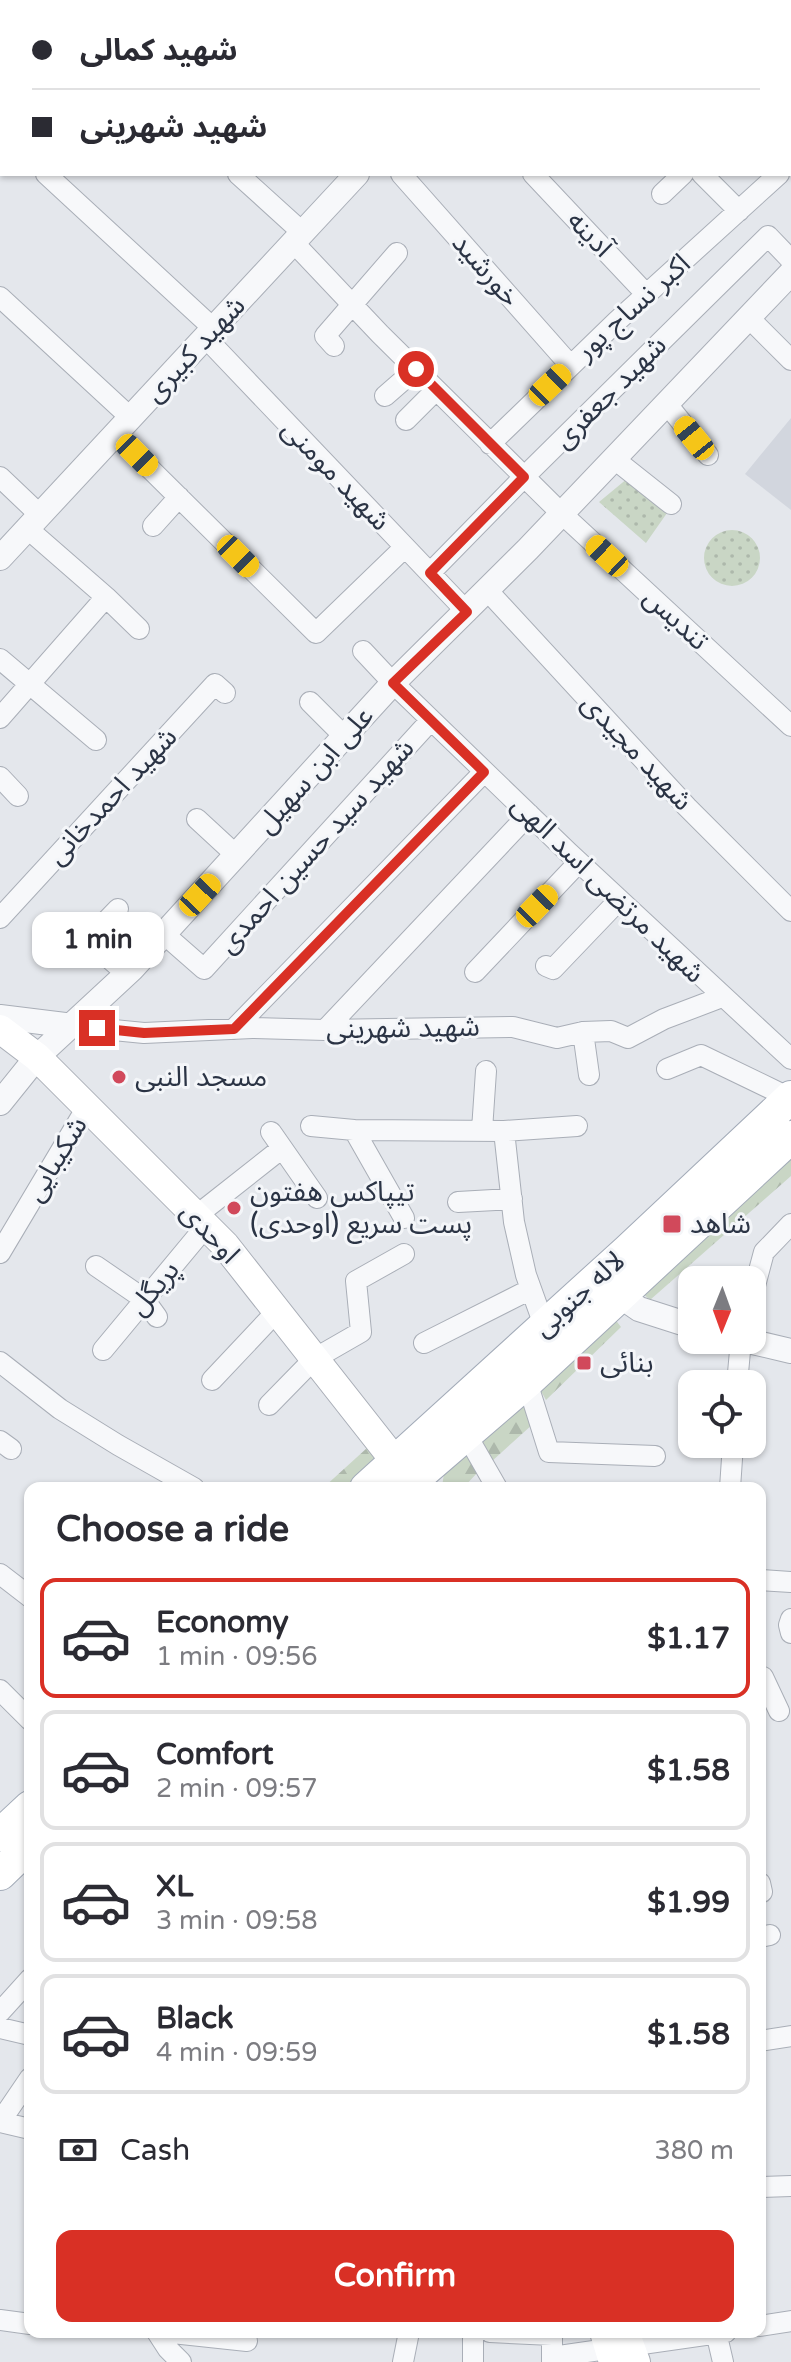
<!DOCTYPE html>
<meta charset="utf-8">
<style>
body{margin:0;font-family:"Varela Round","Noto Sans Arabic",sans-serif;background:#f2f2f3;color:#2b2b33;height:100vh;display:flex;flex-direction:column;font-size:30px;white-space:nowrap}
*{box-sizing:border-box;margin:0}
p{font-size:26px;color:#7c7c81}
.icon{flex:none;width:44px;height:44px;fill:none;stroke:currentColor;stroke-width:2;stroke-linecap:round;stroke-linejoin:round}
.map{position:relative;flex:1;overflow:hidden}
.sheet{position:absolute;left:24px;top:1482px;width:742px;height:856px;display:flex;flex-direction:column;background:#fff;border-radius:16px;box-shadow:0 2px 6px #0004}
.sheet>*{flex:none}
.top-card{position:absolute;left:0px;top:0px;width:792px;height:176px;box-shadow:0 2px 6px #0004;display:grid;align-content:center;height:176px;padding:0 32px;background:#fff}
.needle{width:52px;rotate:181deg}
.tools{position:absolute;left:678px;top:1266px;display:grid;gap:16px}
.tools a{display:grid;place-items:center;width:88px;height:88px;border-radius:16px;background:#fff;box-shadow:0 2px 6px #0004;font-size:40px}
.end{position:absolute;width:36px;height:36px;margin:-18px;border:10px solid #d93025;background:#fff;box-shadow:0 0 0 4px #fff}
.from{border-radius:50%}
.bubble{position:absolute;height:56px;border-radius:16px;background:#fff;box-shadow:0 2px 6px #0004;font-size:26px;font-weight:700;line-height:56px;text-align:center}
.car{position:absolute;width:24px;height:48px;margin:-24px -12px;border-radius:10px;box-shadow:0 0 6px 2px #0007;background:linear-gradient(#f5c518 24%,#345 0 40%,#f5c518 0 76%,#345 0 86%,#f5c518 0)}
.top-card b{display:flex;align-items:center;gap:28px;height:76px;font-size:30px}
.top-card b+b{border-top:2px solid #e1e1e2}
.top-card i{width:20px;height:20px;background:#2b2b33}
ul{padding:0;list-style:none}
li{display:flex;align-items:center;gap:24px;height:120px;margin:0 16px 12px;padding:0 16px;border:4px solid #e1e1e2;border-radius:16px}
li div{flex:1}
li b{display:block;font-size:30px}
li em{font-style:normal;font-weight:700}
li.current{border-color:#d93025}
li>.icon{width:72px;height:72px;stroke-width:1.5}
h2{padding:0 32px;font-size:36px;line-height:96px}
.pay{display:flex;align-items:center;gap:20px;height:88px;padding:0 32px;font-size:30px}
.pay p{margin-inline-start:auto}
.button{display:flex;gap:16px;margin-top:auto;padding:16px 32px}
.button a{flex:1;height:92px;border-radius:16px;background:#d93025;color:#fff;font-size:32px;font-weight:700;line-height:92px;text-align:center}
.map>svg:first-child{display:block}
</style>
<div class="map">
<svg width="791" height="2362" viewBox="0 0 791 2362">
<defs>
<pattern id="forest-firs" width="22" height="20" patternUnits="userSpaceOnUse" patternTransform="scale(2)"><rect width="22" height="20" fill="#c9d6c5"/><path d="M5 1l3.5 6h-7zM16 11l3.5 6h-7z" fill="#adb8ab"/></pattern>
<pattern id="park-dots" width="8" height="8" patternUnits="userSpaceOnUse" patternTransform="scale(2)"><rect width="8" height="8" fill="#c9d6c5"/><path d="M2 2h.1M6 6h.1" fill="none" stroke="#adb8ab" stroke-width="1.8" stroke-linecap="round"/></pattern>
</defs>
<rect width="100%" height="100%" fill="#e4e7ec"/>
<path fill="#d2d6de" d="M791 418V510L745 474Z"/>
<path fill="url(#forest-firs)" d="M791 1155V1176L650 1300 639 1290Z
M611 1314 621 1327 546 1400 537 1384Z
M525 1396 533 1424 491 1462 477 1436Z
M367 1448 381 1464 354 1488H323Z
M467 1448 479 1471 463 1488H443C441 1469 454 1459 467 1448Z"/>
<path fill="url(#park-dots)" d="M628 478 667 513 646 543 599 502Z
M704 558a28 28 0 1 1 56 0a28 28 0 1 1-56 0Z"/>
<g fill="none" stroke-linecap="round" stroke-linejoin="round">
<defs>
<path id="minor" d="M41 0 42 2
M336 0 339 2
M634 0 638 2
M156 2 158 0
M697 2 698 0
M0 40 2 41
M0 136 2 133
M46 174 214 329
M238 174 303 233
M401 174 570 365
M533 174 647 295
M702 174 739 211
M662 194 683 174
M294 243 380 334 561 513 791 726
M0 297 131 418
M748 317 791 360
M206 338 467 612
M334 346 325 336 397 253
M385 396 416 369
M666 403 708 455
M406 420 436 390
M116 435 316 633 405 547
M490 444 616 322 779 174
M613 458 671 504
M0 477 41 516
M153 526 179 497
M430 573 524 477 768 236 791 260
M487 590 687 807 791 911
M106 597 139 629
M363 651 393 683 568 852 791 1059
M0 659 96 740
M310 702 345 737
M0 718 106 597 28 529
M0 777 18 796
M197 819 236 855
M118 909 88 940 127 974
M0 918 215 684 225 693
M164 934 204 969 431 720
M546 966 553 969 619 900
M475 972 579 862
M73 1026 144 1033 252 1028 325 1030 513 1027 557 1038 583 1032 611 1031 628 1038 664 1019 722 997
M234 1029 484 772
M325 1030 529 814
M583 1032 589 1075
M667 1069 701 1055 790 1098
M311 1126 354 1130
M482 1130 486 1071
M504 1131 577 1126
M271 1132 317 1198
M458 1202 512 1199
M196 1216 281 1149
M404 1218 354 1130 504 1131 514 1222 526 1275 544 1325
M0 1253 87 1107
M96 1266 144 1299 157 1317
M752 1297 764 1252 791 1224
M424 1343 531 1289
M103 1350 206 1226
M0 1362 60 1409 118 1445 194 1488
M212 1380 277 1311
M527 1382 549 1452 655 1456
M737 1384 741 1340
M269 1405 314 1359 361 1332 356 1281 404 1254
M466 1434 497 1488
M0 1441 11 1449
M730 1488 733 1444
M0 1574 30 1597
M760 1580 791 1582
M791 1619 789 1625 791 1633
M763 1677 779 1711
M0 1690 30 1720
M760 1883 762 1892
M760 1937 770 1935
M0 2012 30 1979
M0 2028 30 2035
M760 2041 791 2036
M30 2078 0 2122 30 2129
M760 2187 791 2186
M0 2320 30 2324
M760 2326 791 2321
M157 2332 168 2349 181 2362
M163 2332 247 2341
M473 2332V2362
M490 2332 552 2335V2362
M716 2332 723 2362
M552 2357 726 2332
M403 2362 409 2332"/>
<path id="tertiary" d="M522 2 524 0
M0 558 357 174
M0 1017 73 1026
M0 1103 37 1057 132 969 393 683 528 549 791 273
M620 1296 639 1309 692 1326
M744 1340 791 1351"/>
<path id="secondary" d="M0 1029 37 1057 225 1245 395 1461
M604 2332 613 2362
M625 2332 636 2362"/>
<path id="primary" d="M366 1488 627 1251 791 1097
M404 1488 527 1382 791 1137
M0 1835 30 1807
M0 1874 30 1845"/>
</defs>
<use href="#minor" stroke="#a9aeb7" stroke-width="22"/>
<use href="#tertiary" stroke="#a9aeb7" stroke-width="26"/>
<use href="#secondary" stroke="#a9aeb7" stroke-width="30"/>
<use href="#primary" stroke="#a3abb8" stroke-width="34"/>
<use href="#minor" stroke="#f7f8fa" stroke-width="20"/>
<use href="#tertiary" stroke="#f7f8fa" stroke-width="24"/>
<use href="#secondary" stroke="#fff" stroke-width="28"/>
<use href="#primary" stroke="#fff" stroke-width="32"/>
</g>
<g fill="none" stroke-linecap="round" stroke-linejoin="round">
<path stroke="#d93025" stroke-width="10" d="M97 1028 144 1033 234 1029 484 772 393 683 467 612 430 573 524 477 416 369"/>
</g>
<g fill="#d1495b" stroke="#f4f6f9" stroke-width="3">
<circle cx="119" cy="1077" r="8"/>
<circle cx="234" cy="1208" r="8"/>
<rect x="662" y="1214" width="20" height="20" rx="4"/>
<rect x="576" y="1355" width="16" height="16" rx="4"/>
</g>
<g text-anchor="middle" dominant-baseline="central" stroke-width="6" stroke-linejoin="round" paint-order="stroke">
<g font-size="28" fill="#2b3445" stroke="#f4f6f9">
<text transform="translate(590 234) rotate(46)">آدینه</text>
<text transform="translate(486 270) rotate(49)">خورشید</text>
<text transform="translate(633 307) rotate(-42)">اکبر نساج پور</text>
<text transform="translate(195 349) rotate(-47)">شهید کبیری</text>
<text transform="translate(610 392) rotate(-45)">شهید جعفری</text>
<text transform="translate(336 475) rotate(46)">شهید مومنی</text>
<text transform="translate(676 619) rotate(43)">تندیس</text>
<text transform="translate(637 752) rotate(47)">شهید مجیدی</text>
<text transform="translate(315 770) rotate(-48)">علی ابن سهیل</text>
<text transform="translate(112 796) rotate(-47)">شهید احمدخانی</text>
<text transform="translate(316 846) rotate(-48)">شهید سید حسین احمدی</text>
<text transform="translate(608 889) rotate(44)">شهید مرتضی اسد الهی</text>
<text transform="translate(403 1028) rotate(-1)">شهید شهرینی</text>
<text transform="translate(56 1159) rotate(-59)">شکیبایی</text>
<text transform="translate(210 1233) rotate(47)">اوحدی</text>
<text transform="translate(154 1288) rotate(-50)">پریگل</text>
<text transform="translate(579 1294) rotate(-42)">لاله جنوبی</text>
</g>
<g font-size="28" fill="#2b3445" stroke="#f4f6f9" text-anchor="start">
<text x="135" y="1077">مسجد النبی</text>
<text x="250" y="1192">تیپاکس هفتون<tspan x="250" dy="32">(اوحدی) پست سریع</tspan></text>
<text x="690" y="1224">شاهد</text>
<text x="600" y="1363">بنائی</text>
</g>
</g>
</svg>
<div class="tools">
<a><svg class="needle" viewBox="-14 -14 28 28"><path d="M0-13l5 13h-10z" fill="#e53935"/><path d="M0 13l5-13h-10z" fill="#7c7c81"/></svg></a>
<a><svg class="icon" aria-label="locate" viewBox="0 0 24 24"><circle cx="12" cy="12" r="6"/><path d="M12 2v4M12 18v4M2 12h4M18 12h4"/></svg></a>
</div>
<i class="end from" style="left:416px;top:369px"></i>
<i class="end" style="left:97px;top:1028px"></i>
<div class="bubble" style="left:32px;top:912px;width:132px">1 min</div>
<i class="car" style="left:550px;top:385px;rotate:46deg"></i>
<i class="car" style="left:694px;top:438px;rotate:321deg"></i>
<i class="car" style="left:137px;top:455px;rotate:135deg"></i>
<i class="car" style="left:238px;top:556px;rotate:135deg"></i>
<i class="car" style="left:607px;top:556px;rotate:313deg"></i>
<i class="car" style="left:200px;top:895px;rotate:43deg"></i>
<i class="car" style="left:537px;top:906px;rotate:44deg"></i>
<div class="top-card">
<b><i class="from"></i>شهید کمالی</b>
<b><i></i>شهید شهرینی</b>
</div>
<section class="sheet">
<h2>Choose a ride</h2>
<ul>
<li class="current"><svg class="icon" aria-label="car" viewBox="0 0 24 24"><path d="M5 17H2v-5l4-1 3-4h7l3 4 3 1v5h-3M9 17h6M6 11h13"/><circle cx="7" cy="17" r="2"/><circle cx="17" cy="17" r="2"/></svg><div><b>Economy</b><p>1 min · 09:56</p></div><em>$1.17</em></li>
<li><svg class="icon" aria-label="car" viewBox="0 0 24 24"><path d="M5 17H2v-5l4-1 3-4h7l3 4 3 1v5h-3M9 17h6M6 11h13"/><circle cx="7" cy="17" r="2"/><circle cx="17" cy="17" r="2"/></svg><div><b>Comfort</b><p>2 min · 09:57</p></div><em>$1.58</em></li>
<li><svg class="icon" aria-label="car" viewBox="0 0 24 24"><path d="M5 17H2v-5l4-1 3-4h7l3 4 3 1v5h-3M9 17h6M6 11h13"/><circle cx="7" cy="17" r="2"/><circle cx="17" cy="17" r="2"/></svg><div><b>XL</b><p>3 min · 09:58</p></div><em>$1.99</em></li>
<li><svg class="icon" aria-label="car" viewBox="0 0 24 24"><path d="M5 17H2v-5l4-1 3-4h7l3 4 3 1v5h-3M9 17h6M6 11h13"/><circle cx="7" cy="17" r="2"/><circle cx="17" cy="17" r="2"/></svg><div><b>Black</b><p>4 min · 09:59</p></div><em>$1.58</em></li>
</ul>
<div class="pay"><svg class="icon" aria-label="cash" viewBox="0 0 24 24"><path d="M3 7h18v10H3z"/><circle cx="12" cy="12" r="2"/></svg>Cash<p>380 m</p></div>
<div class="button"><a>Confirm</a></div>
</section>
</div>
